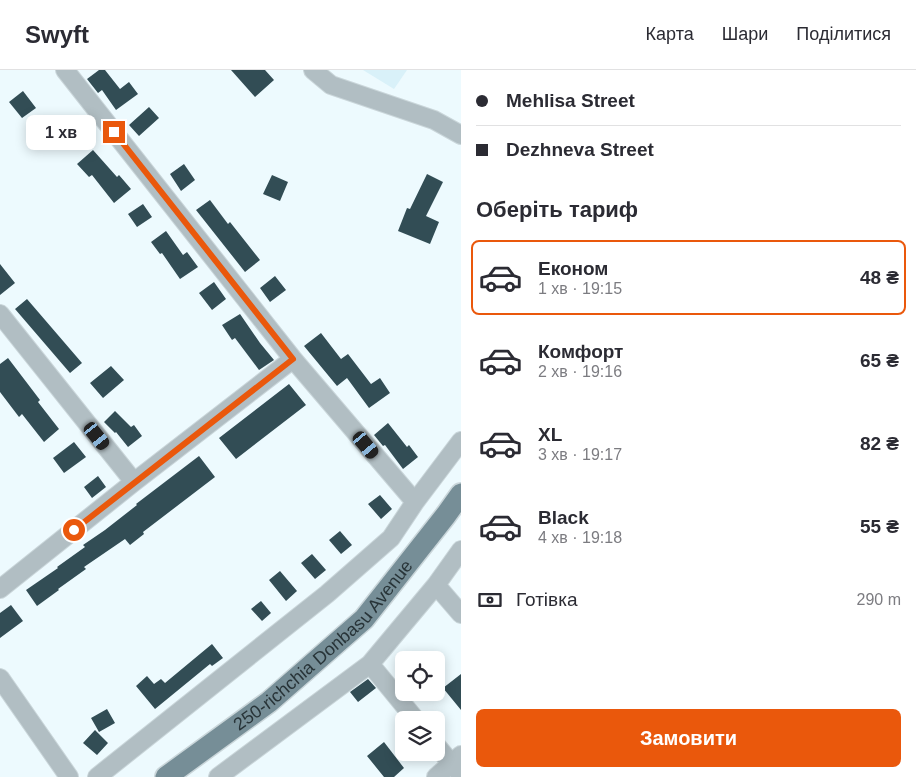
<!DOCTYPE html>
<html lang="uk">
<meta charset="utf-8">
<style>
body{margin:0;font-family:Helvetica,sans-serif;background:#f2f2f3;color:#2b2b33;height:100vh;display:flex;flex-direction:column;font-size:19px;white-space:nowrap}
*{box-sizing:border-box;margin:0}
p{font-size:16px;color:#7c7c81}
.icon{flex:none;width:28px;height:28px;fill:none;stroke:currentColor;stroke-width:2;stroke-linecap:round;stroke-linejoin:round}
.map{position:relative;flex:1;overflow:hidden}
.details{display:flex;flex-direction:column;background:#fff;width:455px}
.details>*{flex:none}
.top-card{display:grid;align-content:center;height:110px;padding:0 15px;background:#fff}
.buttons{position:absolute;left:395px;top:581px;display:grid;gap:10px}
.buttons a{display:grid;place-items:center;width:50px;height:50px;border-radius:8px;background:#fff;box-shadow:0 2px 12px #0003;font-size:25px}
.end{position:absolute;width:22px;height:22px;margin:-11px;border:6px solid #ea580c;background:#fff;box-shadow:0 0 0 2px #fff}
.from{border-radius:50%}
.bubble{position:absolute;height:35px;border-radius:8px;background:#fff;box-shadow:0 2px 12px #0003;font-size:16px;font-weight:600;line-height:35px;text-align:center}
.car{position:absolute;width:15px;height:30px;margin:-15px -8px;border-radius:6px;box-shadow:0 0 4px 1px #0007;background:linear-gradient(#222 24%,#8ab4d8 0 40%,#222 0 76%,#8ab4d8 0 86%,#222 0)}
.top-card b{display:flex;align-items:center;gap:18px;height:48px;font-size:19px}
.top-card b+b{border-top:1px solid #e1e1e2}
.top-card i{width:12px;height:12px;background:#2b2b33}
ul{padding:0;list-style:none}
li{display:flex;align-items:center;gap:15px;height:75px;margin:0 10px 8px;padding:0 5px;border:2px solid transparent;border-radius:8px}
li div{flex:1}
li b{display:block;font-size:19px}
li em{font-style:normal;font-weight:600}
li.current{border-color:#ea580c}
li>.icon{width:45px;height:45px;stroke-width:1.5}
h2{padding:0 15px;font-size:22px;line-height:60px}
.pay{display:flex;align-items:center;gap:12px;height:55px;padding:0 15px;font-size:19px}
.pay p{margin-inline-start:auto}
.cta{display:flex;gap:10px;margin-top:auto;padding:10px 15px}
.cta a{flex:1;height:58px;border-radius:8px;background:#ea580c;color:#fff;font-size:20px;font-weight:600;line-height:58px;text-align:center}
header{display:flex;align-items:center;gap:30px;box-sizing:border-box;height:70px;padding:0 25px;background:#fff;border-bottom:1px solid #e1e1e2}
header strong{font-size:24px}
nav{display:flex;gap:28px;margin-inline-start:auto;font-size:18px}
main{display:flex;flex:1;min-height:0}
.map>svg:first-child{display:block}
</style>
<header>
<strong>Swyft</strong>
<nav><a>Карта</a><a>Шари</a><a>Поділитися</a></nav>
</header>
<main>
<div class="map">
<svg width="461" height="707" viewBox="0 0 461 707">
<rect width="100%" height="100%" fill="#edfafe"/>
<path fill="#d9f1f9" d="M363 0H407L394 19Z"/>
<path fill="#324d55" d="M99 0H105L120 19 129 12 138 24 116 40 102 20 98 23 87 9Z
M231 0H265L274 10 255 27Z
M23 21 36 38 22 48 9 32Z
M149 37 159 48 139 66 129 55Z
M72 46 83 60 66 73 55 58Z
M93 80 117 107 119 105 131 119 114 133 92 105 89 107 77 94Z
M184 94 195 110 181 121 170 104Z
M427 104 443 112 426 146 439 152 430 174 398 161 407 138 410 139Z
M272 105 288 112 280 131 263 124Z
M210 130 228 154 230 152 260 190 245 202 196 140Z
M143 134 152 147 137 157 128 144Z
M166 161 183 185 187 182 198 197 180 209 162 183 160 184 151 172Z
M0 194 15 213 0 225Z
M275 206 286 220 270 232 260 218Z
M214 212 226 229 212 240 199 223Z
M27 229 82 293 70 303 15 239Z
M240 244 260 273 274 290 259 300 235 268 232 270 222 255Z
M321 263 341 289 348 284 371 314 380 308 390 323 369 338 347 308 337 316 304 276Z
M8 288 40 330 38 332 59 359 44 372 22 344 19 347 0 322V294Z
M111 296 124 310 103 328 90 313Z
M289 314 306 335 236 389 219 368Z
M115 341 131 357 134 355 142 366 128 377 116 362 115 363 104 352Z
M388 353 407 377 409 375 418 387 403 399 385 375 383 376 374 365Z
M74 372 86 387 64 403 53 388Z
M199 386 215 407 143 462 144 464 130 475 125 469 84 497 86 499 58 519 59 520 37 536 26 520 58 498 57 497 85 477 83 475 105 460 137 435 136 434Z
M98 406 106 417 92 428 84 417Z
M380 425 392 439 381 449 368 434Z
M340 461 352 475 341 484 329 470Z
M312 484 326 500 315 509 301 493Z
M280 501 297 521 286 531 269 510Z
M261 531 271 543 262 551 251 539Z
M11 535 23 551 0 568V543Z
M212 574 223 588 212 596 210 594 155 639 136 616 147 606 154 614 161 609 165 613Z
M461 604V640L443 618Z
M368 609 376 618 358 632 350 622Z
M107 639 115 653 99 662 91 648Z
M95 660 108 673 97 685 83 673Z
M384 672 404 698 394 707H384L367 686Z"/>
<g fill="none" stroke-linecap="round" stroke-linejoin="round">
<defs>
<path id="minor" d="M65 0 293 289 415 432
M313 0 331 15 434 50 461 65
M0 244 134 412
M436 515 461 544
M0 519 134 412 293 289
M370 594 416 650
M0 608 69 707
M436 675 461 705
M97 707 327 524 391 468 415 432 461 371
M218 707 370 594 436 515 461 480
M436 707 461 685"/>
<g id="major">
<path id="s1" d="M166 707 269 632 364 549 446 445 461 424"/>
</g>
</defs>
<use href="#minor" stroke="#cad6da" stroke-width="20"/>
<use href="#major" stroke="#cad6da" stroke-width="24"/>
<use href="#minor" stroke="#b1bec3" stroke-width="18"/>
<use href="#major" stroke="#768e97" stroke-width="21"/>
</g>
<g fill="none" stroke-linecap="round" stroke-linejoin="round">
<path stroke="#ea580c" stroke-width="6" d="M74 460 293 289 114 62"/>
</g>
<g text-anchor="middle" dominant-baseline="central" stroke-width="5" stroke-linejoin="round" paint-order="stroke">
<g font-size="18" fill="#283438" stroke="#fff">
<text stroke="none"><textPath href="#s1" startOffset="206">250-richchia Donbasu Avenue</textPath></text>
</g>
</g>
</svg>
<div class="buttons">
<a><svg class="icon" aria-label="locate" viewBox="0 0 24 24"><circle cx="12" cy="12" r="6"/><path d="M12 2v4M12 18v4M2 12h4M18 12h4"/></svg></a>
<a><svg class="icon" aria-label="layers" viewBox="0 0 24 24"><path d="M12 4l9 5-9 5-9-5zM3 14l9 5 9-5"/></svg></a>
</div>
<i class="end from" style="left:74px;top:460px"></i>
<i class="end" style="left:114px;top:62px"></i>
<div class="bubble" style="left:26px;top:45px;width:70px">1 хв</div>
<i class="car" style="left:97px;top:366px;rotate:141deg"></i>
<i class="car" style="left:366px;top:375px;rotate:140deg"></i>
</div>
<section class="details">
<div class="top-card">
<b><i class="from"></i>Mehlisa Street</b>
<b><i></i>Dezhneva Street</b>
</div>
<h2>Оберіть тариф</h2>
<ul>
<li class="current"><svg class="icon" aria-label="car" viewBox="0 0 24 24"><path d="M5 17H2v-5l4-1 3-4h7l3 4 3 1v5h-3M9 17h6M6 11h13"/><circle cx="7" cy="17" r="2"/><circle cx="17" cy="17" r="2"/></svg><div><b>Економ</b><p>1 хв · 19:15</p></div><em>48 ₴</em></li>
<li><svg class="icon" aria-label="car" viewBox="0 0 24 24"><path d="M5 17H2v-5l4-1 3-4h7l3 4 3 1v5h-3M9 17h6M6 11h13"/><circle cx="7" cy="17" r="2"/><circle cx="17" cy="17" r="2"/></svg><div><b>Комфорт</b><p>2 хв · 19:16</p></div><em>65 ₴</em></li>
<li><svg class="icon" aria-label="car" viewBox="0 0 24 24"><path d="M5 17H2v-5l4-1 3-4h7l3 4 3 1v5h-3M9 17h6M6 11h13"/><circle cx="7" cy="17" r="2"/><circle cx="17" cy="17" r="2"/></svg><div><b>XL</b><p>3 хв · 19:17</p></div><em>82 ₴</em></li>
<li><svg class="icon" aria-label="car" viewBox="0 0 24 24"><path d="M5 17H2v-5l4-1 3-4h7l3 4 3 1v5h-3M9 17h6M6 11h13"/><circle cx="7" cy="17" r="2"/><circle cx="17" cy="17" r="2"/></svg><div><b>Black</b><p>4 хв · 19:18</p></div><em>55 ₴</em></li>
</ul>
<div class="pay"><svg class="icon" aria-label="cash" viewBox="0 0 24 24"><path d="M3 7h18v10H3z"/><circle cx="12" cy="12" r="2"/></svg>Готівка<p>290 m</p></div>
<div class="cta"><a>Замовити</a></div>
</section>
</main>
